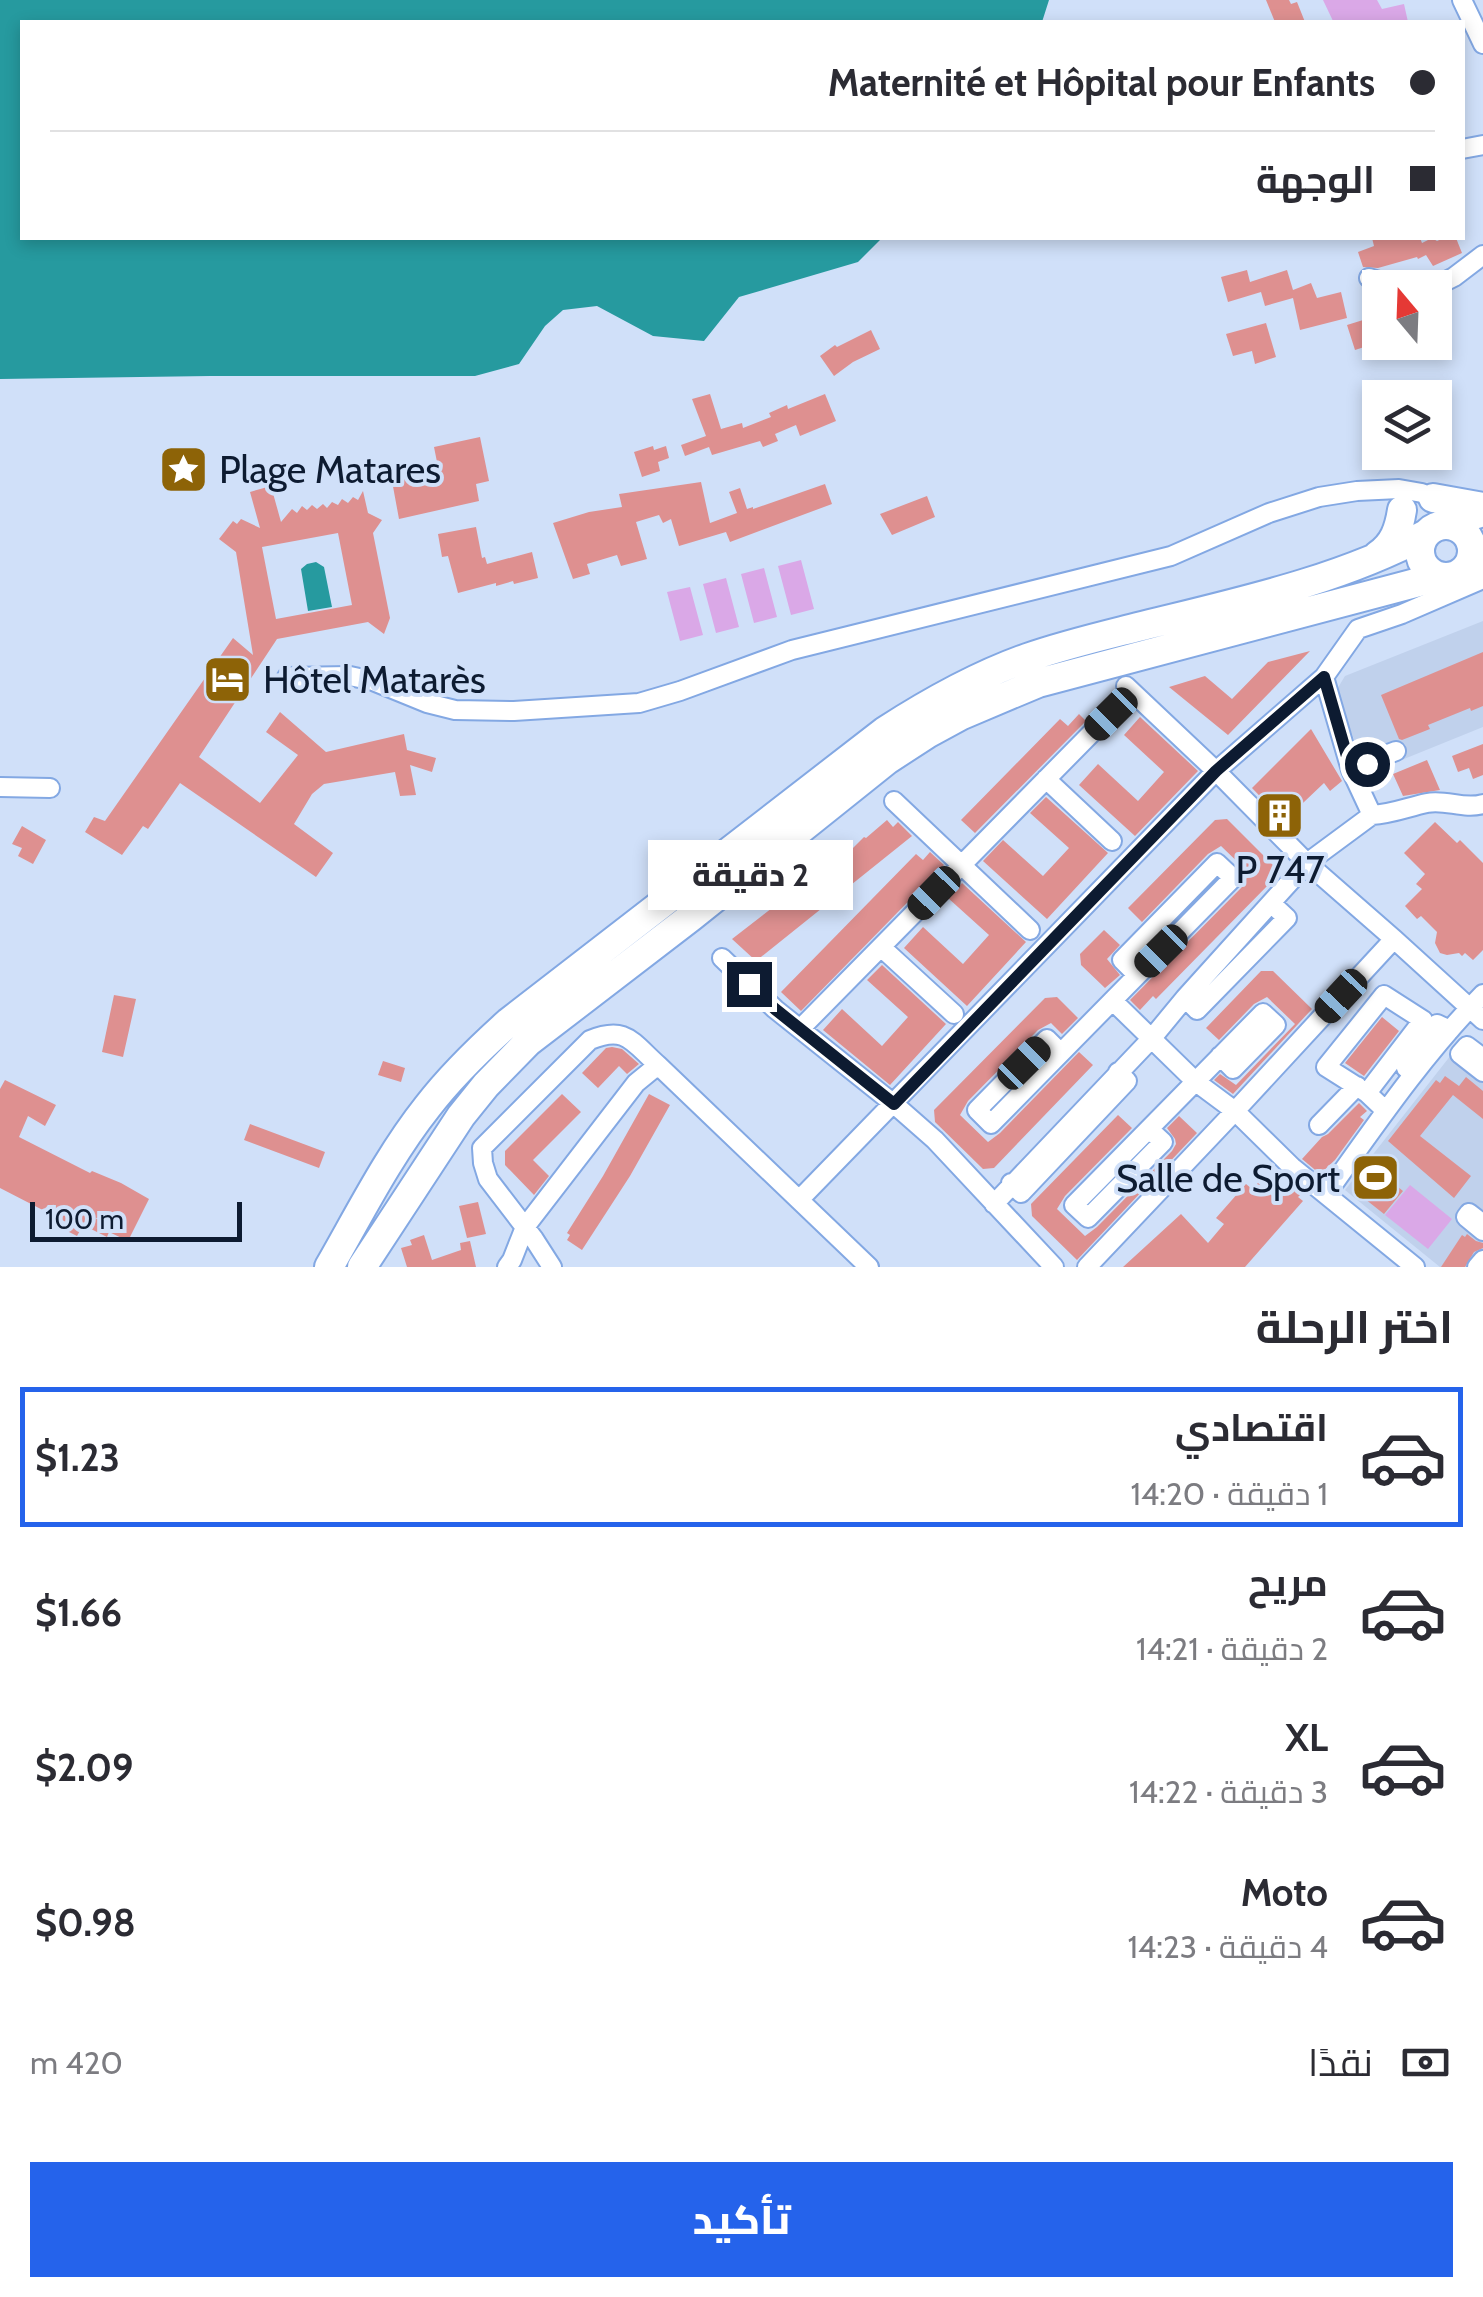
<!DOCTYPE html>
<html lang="ar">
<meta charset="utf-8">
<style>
body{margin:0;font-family:Cabin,Cairo,sans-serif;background:#f2f2f3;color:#2b2b33;direction:rtl;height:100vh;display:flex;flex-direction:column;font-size:38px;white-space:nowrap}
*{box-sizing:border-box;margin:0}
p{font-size:32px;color:#7c7c81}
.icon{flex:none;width:55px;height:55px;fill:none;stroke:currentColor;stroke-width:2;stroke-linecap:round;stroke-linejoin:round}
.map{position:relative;height:1267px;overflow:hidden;direction:ltr}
.sheet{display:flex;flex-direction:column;background:#fff;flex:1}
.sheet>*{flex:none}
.guide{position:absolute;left:20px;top:20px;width:1445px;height:220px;border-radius:0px;box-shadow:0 5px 15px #0003;direction:rtl;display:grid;align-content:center;height:220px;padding:0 30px;background:#fff}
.needle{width:65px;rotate:341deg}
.fabs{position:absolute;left:1362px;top:270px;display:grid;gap:20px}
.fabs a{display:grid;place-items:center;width:90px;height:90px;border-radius:0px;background:#fff;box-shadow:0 5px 15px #0003;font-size:50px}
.scale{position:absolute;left:30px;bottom:25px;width:212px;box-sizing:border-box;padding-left:10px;border:5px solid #0d1b31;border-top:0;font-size:28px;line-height:35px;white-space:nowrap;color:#0d1b31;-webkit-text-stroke:8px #d0e0f9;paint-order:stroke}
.end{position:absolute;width:45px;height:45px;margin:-22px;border:12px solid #0d1b31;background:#fff;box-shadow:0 0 0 5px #fff}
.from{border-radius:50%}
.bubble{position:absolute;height:70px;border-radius:0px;background:#fff;box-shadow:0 5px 15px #0003;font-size:32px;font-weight:800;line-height:70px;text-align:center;direction:rtl}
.car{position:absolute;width:30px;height:60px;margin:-30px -15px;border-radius:12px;box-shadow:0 0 8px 2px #0007;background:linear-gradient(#222 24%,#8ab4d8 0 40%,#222 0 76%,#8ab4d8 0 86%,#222 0)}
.guide b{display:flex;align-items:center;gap:35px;height:95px;font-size:38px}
.guide b+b{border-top:2px solid #e1e1e2}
.guide i{width:25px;height:25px;background:#2b2b33}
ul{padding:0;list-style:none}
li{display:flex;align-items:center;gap:30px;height:140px;margin:0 20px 15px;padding:0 10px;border:5px solid transparent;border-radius:0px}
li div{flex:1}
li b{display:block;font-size:38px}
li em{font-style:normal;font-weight:800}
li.active{border-color:#2563eb}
li>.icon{width:90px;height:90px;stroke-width:1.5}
h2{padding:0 30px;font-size:45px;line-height:120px}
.pay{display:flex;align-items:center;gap:25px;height:110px;padding:0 30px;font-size:38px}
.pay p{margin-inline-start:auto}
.primary-button{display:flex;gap:20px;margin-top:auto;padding:20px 30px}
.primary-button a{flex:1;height:115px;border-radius:0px;background:#2563eb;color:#fff;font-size:40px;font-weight:800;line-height:115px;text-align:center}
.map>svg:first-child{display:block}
</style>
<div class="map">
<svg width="1483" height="1267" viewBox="0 0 1483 1267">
<rect width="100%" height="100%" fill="#d0e0f9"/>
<path fill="#c0d1ec" d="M1483 621V727L1367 774 1336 691 1345 676Z
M1451 1055 1483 1080V1267H1440L1345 1190Z"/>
<path fill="#daa8e7" d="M1323 0H1377L1382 9 1404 4 1408 22H1332L1333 21Z
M801 560 814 609 791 615 778 566Z
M764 568 777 617 754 623 741 574Z
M726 578 739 627 716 633 703 584Z
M690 587 703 635 680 641 667 592Z
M1410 1185 1452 1219 1428 1249 1385 1215Z"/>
<path fill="#269a9f" d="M0 0H1049L1042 22H22V238H882L858 262 739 297 704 341 653 336 597 306 563 310 545 326 519 364 475 376H210L0 379Z
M316 562 324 567 332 607 308 611 301 569 307 564Z"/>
<path fill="#de9090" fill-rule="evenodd" d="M1266 0H1289L1291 4 1297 2 1305 22H1275Z
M1372 238H1420L1422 243 1432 238 1437 241 1444 238H1456L1462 253 1433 266 1426 255 1418 259 1417 257 1378 268 1363 267 1358 252 1374 246Z
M1247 270 1250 282 1287 270 1293 290 1311 283 1317 298 1341 292 1347 318 1300 330 1293 298 1265 306 1261 292 1228 302 1221 277Z
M1376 316 1380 328V342L1355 350 1347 325Z
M1266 323 1276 357 1255 364 1252 351 1233 356 1226 334Z
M871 330 880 349 853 362 834 376 820 356 835 345 837 347Z
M710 394 721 429 742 423 743 428 771 417 769 413 787 405 788 409 825 394 836 421 800 436 796 425 775 434 778 441 763 447 760 441 712 455 709 447 685 456 681 445 706 436 692 399Z
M480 437 489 481 476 484 479 501 399 519 392 481 439 472 434 447Z
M653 446 654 450 666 446 669 458 658 462 660 471 642 477 634 452Z
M701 482 710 523 737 513 729 492 740 488 747 509 753 507V509L825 484 832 504 730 542 726 532 679 546 671 519 663 523 659 515 636 522 647 559 621 566 617 555 587 564 590 574 573 579 553 523 589 512 622 507 619 494Z
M271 486 281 522 292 509 297 513 302 506 307 510 312 505 317 509 323 504 327 508 332 502 338 505 342 499 348 503 353 497 358 500 363 491 368 513 382 520 373 533 390 618 384 634 368 622 277 639 199 757 260 803 298 755 266 732 280 712 326 752 404 734 407 750 436 758 432 772 410 765 416 795 400 796 395 772 324 784 312 794 294 824 333 853 316 877 180 783 148 829 143 826 122 855 85 832 94 817 105 821 233 638 253 655 236 552 219 539 233 521 237 524 241 519 260 528 250 492ZM338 533 352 605 276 619 262 547Z
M927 496 935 517 892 535 880 514Z
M476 527 482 558 485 557 487 564 532 552 538 578 514 584 513 581 496 586V583L458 593 448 556 442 557 438 534Z
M1310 651 1228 735 1169 687 1205 676 1232 699 1268 662Z
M1483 652V706L1471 711 1470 708 1428 725 1430 729 1402 740 1399 739 1381 695Z
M1079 714 1086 721 975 833 961 820 1060 719 1068 726Z
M1140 717 1198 771 1135 836 1079 785 1098 764 1138 801 1164 772 1124 735Z
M1311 729 1342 781 1330 791 1324 783 1284 821 1252 788Z
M1483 744V775L1473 779 1469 768 1458 772 1452 756Z
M1427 760 1440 790 1403 796 1393 774Z
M1046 797 1108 853 1047 919 983 861 1003 840 1043 876 1069 848 1030 813Z
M1227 819 1274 866 1275 878 1156 999 1153 996 1140 1010 1130 1000 1242 887 1249 873 1221 846 1208 854 1142 922 1128 908 1215 820Z
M887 820 893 827 898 822 912 836 756 961 732 939 803 884 807 887 822 868 826 871 844 853 846 855 864 837 866 838Z
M1435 822 1457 843 1460 840 1483 863V950L1473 960 1465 953 1462 956 1459 953 1447 955 1440 953 1435 943 1437 932 1421 916 1417 919 1405 906 1422 889 1416 884 1425 874 1404 853Z
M22 826 46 840 33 864 18 856 22 848 12 844Z
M930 852 944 865 801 1011 781 992 916 854 923 860Z
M962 883 1026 942 967 1006 904 948 923 927 963 964 989 935 948 898Z
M1104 930 1120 945 1107 959 1120 975 1105 988 1081 965 1080 954Z
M882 965 946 1024 890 1085 823 1030 842 1009 882 1046 908 1017 867 980Z
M1261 971H1273L1312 1009 1233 1094 1214 1080 1220 1074 1236 1085 1295 1024 1267 997 1254 1004 1219 1040 1206 1028Z
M114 995 136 999 123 1057 102 1052Z
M1057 997 1078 1018 1062 1034 1051 1023 1038 1030 968 1101 960 1115 988 1142 1000 1133 1079 1052 1093 1065 994 1168 983 1169 935 1122 934 1110 1045 998Z
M1382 1017 1399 1031 1364 1076 1345 1063Z
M612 1047 622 1049 639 1064 627 1074 619 1066 598 1088 582 1073 606 1048Z
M383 1061 405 1068 401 1082 378 1075Z
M1445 1076 1459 1086 1466 1077 1483 1091V1119L1453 1095 1420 1136 1471 1176 1454 1198 1388 1141 1436 1080 1440 1083Z
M5 1080 56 1105 45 1126 28 1116 19 1137 90 1173 92 1171 121 1183 149 1199 128 1241 109 1232 107 1237 83 1225 77 1236 63 1229 66 1222 0 1188V1089Z
M562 1094 581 1112 533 1160 549 1176 534 1195 505 1165V1151Z
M649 1094 670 1105 630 1176 582 1250 567 1240 570 1235 567 1233 603 1176Z
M1359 1103 1367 1111 1360 1117 1364 1120 1335 1160 1320 1174 1302 1159 1322 1137 1328 1134Z
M1118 1115 1132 1128 1065 1196 1057 1209 1085 1236 1097 1227 1172 1151 1176 1144 1175 1139 1167 1128 1179 1116 1197 1133 1077 1260 1032 1216 1031 1204Z
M250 1124 325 1152 319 1168 244 1140Z
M1372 1166 1403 1191 1384 1214 1365 1199 1363 1201 1352 1192Z
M1258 1183 1278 1201 1289 1189 1290 1190 1295 1185 1303 1192 1298 1197 1303 1201 1245 1267H1123L1181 1214 1208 1243 1224 1224 1216 1218 1246 1184 1252 1189Z
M478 1202 486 1234 467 1238 459 1206Z
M1467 1234 1476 1241 1483 1243V1248L1474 1252 1465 1267H1441L1462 1235 1465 1237Z
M424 1235 432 1260 461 1250 460 1243 470 1241 476 1267H407L401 1248 412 1245 410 1240Z"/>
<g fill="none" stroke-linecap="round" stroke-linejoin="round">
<path stroke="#a9b9d1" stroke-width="18" stroke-dasharray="18 9" stroke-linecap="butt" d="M1367 763 1383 756"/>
<defs>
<path id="minor" d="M1462 0 1483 44
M1462 149 1483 145
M1369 278 1403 288
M1432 288 1454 277 1483 255
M1483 579 1402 614 1358 629 1324 677 1216 771 1307 863 1394 939 1483 1020
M287 677 350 676 373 681 427 703 455 710 514 711 639 703 680 691 792 650 1171 556 1269 513 1319 497 1357 491 1399 489 1422 493 1440 503
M1383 756 1396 751
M1046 779 1112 841
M0 787 50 788
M894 801 1030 930
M1372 815C1392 814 1408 807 1427 803 1446 799 1464 810 1483 804
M881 947 954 1014
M722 958 775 1009 894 1104 935 1140 1054 1267
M1185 998 1197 1010 1287 918 1271 903
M1113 1001 1196 1082 1235 1111 1292 1167 1415 1267
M801 1028 1132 692
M1061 1053 1047 1039 977 1110 991 1124 1233 878 1217 863 1122 960 1137 975
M1483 1058 1467 1046 1460 1054 1483 1072
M1406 1068 1437 1024 1450 1030
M1367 1093 1423 1020 1384 995 1326 1067 1367 1093 1386 1111
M1319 1125 1357 1086
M1149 1129 1163 1142 1088 1218 1074 1205 1263 1013 1276 1025 1233 1069 1220 1056
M1011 1183 1021 1193 1127 1081 1118 1072
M1332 1186C1379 1120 1426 1052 1483 994
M799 1200 1216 771 1126 686
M994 1204 1152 1038 1185 998 1307 863 1372 815 1351 770 1324 677
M1483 1224 1469 1213 1466 1217 1483 1231
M507 1267 512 1260 525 1227 636 1083 658 1065
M552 1267 534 1239 488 1179 483 1163 482 1148 590 1040C626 1025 632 1042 658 1065L869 1267
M1087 1267 1235 1111 1394 939
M1477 1267 1483 1260"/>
<path id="primary" d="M1433 498 1483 507
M1441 525 1483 512
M1469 565 1483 555"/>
<path id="trunk" d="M1420 551a26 26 0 1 1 52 0a26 26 0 1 1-52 0Z
M1378 555C1394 544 1399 529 1402 510
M329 1267C360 1213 389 1155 428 1106 452 1075 480 1048 509 1022L885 731C930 702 976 676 1027 658 1058 647 1090 639 1122 631 1224 605 1333 584 1426 534
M362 1267 461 1116 486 1085 528 1042 691 917 887 760 927 734 962 715 1038 683 1438 577"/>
</defs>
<use href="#minor" stroke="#83a8e3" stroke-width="22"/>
<use href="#primary" stroke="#83a8e3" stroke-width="32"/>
<use href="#trunk" stroke="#83a8e3" stroke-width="32"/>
<use href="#minor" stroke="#fff" stroke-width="18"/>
<use href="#primary" stroke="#fff" stroke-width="28"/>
<use href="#trunk" stroke="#fff" stroke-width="28"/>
</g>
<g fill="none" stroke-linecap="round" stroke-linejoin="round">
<path stroke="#0d1b31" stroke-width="12" d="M749 984 775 1009 894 1104 1216 771 1324 677 1351 770 1367 764"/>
</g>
<defs>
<symbol id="sight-square" viewBox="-11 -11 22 22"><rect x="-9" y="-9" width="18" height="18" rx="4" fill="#8d6307" stroke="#d0e0f9"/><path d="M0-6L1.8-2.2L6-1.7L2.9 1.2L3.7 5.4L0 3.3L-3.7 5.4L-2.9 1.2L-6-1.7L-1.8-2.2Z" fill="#fff"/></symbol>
<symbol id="hotel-square" viewBox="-11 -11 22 22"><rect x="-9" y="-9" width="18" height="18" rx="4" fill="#8d6307" stroke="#d0e0f9"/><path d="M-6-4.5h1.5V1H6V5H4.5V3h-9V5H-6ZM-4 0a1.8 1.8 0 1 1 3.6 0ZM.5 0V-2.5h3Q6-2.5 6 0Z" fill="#fff"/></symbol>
<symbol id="building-square" viewBox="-11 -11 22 22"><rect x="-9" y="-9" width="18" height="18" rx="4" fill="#8d6307" stroke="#d0e0f9"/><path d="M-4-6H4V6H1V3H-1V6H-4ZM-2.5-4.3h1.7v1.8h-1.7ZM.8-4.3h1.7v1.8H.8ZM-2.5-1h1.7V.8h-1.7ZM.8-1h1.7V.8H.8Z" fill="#fff"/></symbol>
<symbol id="stadium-square" viewBox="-11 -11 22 22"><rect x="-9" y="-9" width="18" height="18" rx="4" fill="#8d6307" stroke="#d0e0f9"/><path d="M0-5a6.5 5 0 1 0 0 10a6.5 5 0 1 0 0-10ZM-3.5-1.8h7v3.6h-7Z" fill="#fff"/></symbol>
</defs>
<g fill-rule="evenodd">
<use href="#sight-square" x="156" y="442" width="55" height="55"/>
<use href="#hotel-square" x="200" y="652" width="55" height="55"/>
<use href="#building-square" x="1252" y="788" width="55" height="55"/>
<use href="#stadium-square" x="1348" y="1150" width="55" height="55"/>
</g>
<g text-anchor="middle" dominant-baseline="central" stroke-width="8" stroke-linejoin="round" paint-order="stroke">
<g font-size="38" fill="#0d1b31" stroke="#d0e0f9" text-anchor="start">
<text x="219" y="469">Plage Matares</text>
<text x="263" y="679">Hôtel Matarès</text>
<text x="1280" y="869" text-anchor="middle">P 747</text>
<text x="1340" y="1178" text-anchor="end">Salle de Sport</text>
</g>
</g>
</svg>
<div class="fabs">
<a><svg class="needle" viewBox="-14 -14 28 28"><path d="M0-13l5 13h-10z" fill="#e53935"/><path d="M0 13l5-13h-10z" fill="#7c7c81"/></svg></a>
<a><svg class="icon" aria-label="layers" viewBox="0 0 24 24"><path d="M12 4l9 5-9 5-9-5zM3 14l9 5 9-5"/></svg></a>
</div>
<div class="scale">100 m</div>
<i class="end from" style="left:1367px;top:764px"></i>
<i class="end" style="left:749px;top:984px"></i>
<div class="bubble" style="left:648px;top:840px;width:205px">2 دقيقة</div>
<i class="car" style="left:1111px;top:714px;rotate:225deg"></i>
<i class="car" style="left:934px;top:893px;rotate:224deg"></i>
<i class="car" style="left:1161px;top:951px;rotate:225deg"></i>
<i class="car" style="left:1341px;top:996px;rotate:223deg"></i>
<i class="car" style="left:1024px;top:1063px;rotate:45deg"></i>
<div class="guide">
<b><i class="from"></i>Maternité et Hôpital pour Enfants</b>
<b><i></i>الوجهة</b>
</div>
</div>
<section class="sheet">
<h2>اختر الرحلة</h2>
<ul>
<li class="active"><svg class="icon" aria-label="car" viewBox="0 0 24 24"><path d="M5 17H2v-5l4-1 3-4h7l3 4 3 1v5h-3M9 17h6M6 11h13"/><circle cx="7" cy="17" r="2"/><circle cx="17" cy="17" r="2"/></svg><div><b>اقتصادي</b><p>1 دقيقة · 14:20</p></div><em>$1.23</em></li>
<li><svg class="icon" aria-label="car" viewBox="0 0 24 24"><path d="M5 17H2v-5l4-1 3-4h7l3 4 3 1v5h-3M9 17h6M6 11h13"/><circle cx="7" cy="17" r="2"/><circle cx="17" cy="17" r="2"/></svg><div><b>مريح</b><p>2 دقيقة · 14:21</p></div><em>$1.66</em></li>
<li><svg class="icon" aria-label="car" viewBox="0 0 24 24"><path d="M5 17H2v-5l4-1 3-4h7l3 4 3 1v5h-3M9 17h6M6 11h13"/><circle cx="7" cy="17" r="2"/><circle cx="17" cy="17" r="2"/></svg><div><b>XL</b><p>3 دقيقة · 14:22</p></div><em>$2.09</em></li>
<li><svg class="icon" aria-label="car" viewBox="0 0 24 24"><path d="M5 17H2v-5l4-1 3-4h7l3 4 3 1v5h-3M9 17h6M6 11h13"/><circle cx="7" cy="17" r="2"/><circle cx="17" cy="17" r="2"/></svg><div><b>Moto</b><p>4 دقيقة · 14:23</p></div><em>$0.98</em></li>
</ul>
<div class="pay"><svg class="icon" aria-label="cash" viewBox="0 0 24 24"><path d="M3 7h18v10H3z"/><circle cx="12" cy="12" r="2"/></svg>نقدًا<p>420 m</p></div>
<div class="primary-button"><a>تأكيد</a></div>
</section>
